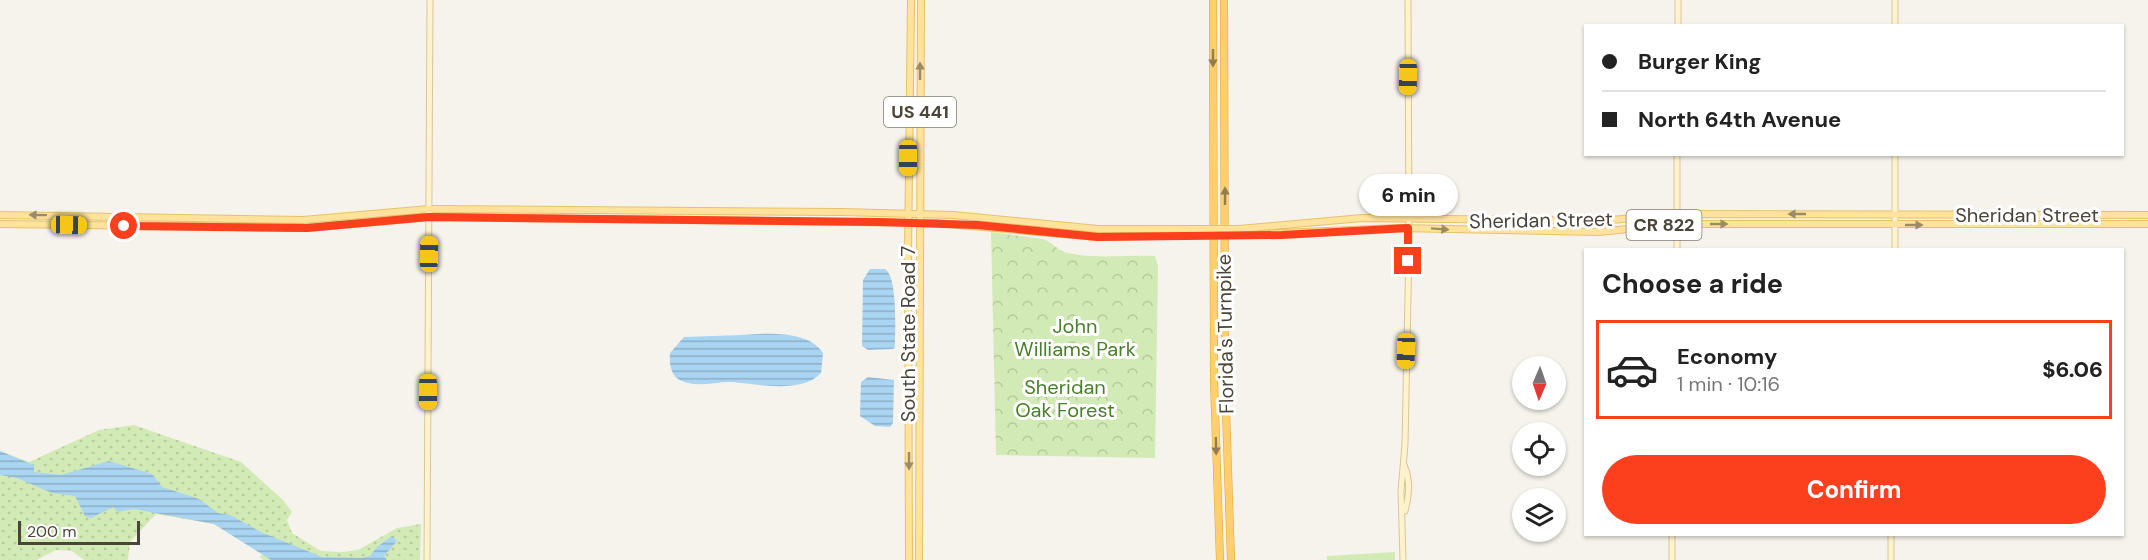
<!DOCTYPE html>
<meta charset="utf-8">
<style>
body{margin:0;font-family:"DM Sans",sans-serif;background:#f6f6f6;color:#222;height:100vh;display:flex;flex-direction:column;font-size:22px;white-space:nowrap}
*{box-sizing:border-box;margin:0}
p{font-size:20px;color:#767676}
.icon{flex:none;width:33px;height:33px;fill:none;stroke:currentColor;stroke-width:2;stroke-linecap:round;stroke-linejoin:round}
.map{position:relative;flex:1;overflow:hidden}
.details{position:absolute;left:1584px;top:248px;width:540px;height:288px;display:flex;flex-direction:column;background:#fff;border-radius:0px;box-shadow:0 2px 4px #0004}
.details>*{flex:none}
.hud{position:absolute;left:1584px;top:24px;width:540px;height:132px;border-radius:0px;box-shadow:0 2px 4px #0004;display:grid;align-content:center;height:132px;padding:0 18px;background:#fff}
.needle{width:39px;rotate:182deg}
.controls{position:absolute;left:1512px;top:356px;display:grid;gap:12px}
.controls a{display:grid;place-items:center;width:54px;height:54px;border-radius:50%;background:#fff;box-shadow:0 2px 4px #0004;font-size:30px}
.scale{position:absolute;left:18px;bottom:15px;width:122px;box-sizing:border-box;padding-left:6px;border:3px solid #4b4439;border-top:0;font-size:16px;line-height:21px;white-space:nowrap;color:#4b4439;-webkit-text-stroke:4px #fff;paint-order:stroke}
.end{position:absolute;width:27px;height:27px;margin:-14px;border:8px solid #fc3f1d;background:#fff;box-shadow:0 0 0 3px #fff}
.from{border-radius:50%}
.bubble{position:absolute;height:42px;border-radius:21px;background:#fff;box-shadow:0 2px 4px #0004;font-size:20px;font-weight:800;line-height:42px;text-align:center}
.car{position:absolute;width:18px;height:36px;margin:-18px -9px;border-radius:8px;box-shadow:0 0 4px 2px #0007;background:linear-gradient(#f5c518 24%,#345 0 40%,#f5c518 0 76%,#345 0 86%,#f5c518 0)}
.hud b{display:flex;align-items:center;gap:21px;height:57px;font-size:22px}
.hud b+b{border-top:2px solid #e0e0e0}
.hud i{width:15px;height:15px;background:#222}
ul{padding:0;list-style:none}
li{display:flex;align-items:center;gap:18px;height:99px;margin:0 12px 9px;padding:0 6px;border:3px solid #e0e0e0;border-radius:0px}
li div{flex:1}
li b{display:block;font-size:22px}
li em{font-style:normal;font-weight:800}
li.current{border-color:#fc3f1d}
li>.icon{width:54px;height:54px;stroke-width:1.5}
h2{padding:0 18px;font-size:27px;line-height:72px}
.action{display:flex;gap:12px;margin-top:auto;padding:12px 18px}
.action a{flex:1;height:69px;border-radius:36px;background:#fc3f1d;color:#fff;font-size:24px;font-weight:800;line-height:69px;text-align:center}
.map>svg:first-child{display:block}
</style>
<div class="map">
<svg width="2148" height="560" viewBox="0 0 2148 560">
<defs>
<pattern id="grass-dots" width="8" height="8" patternUnits="userSpaceOnUse" patternTransform="scale(1.5)"><rect width="8" height="8" fill="#d2eab5"/><path d="M2 2h.1M6 6h.1" fill="none" stroke="#b6ca9c" stroke-width="1.8" stroke-linecap="round"/></pattern>
<pattern id="forest-crowns" width="20" height="18" patternUnits="userSpaceOnUse" patternTransform="scale(1.5)"><rect width="20" height="18" fill="#d2eab5"/><path d="M2 6a3 3 0 1 1 6 0M12 15a3 3 0 1 1 6 0" fill="none" stroke="#b6ca9c"/></pattern>
<pattern id="water-rules" width="6" height="5" patternUnits="userSpaceOnUse" patternTransform="scale(1.5)"><rect width="6" height="5" fill="#a9d4f2"/><path d="M0 2.5h6" fill="none" stroke="#8caec5"/></pattern>
</defs>
<rect width="100%" height="100%" fill="#f6f3ec"/>
<path fill="url(#grass-dots)" d="M134 425 241 462 283 500 292 512 287 520 292 533 321 551 343 552 358 550 397 528 421 524 420 560H263L260 557 262 554 214 524 156 514 130 542 128 560H84L72 551 56 550 37 560H0V451L29 462 99 430Z"/>
<path fill="url(#forest-crowns)" d="M991 232 1043 239C1053 242 1057 251 1068 253 1095 259 1127 255 1155 256L1158 267 1155 458 996 455Z"/>
<path fill="#d2eab5" d="M1395 552V560H1327V556Z"/>
<path fill="url(#water-rules)" d="M870 269H885C898 277 895 331 895 347L893 349 868 350 862 346 863 280Z
M742 335C766 333 809 330 823 353L821 373C802 394 756 384 732 382 718 381 697 388 682 381 671 377 669 364 670 353L684 337Z
M868 377 894 380 893 423 890 427 875 426 860 416 861 382Z
M0 451 34 465V472L61 475 109 461 152 474 162 487 199 499 218 513 230 515 261 532 322 557 362 558 370 556 377 547 392 536 397 541 384 556 387 560H271L214 524 134 509 118 512 113 507 91 518 85 516 75 496 52 493 17 478 0 475Z"/>
<g fill="none" stroke-linecap="round" stroke-linejoin="round">
<defs>
<path id="secondary" d="M1678 0V26
M1895 0V26
M1677 249V154
M1895 249V154
M1404 465C1411 481 1409 495 1405 511
M427 560 430 0
M1403 560 1401 491 1405 444 1409 247 1408 0
M1672 560V534
M1891 560V534"/>
<path id="primary" d="M0 215 303 220 429 209 841 212 953 215 1098 229H1199
M0 224 307 228 429 217 937 223 1098 237 1199 235
M1238 229 1362 218 1600 221 1677 214 2148 215
M1238 235 1398 228 1599 232 1677 224H2148
M909 560 908 254 911 0
M919 560 921 0"/>
<path id="highway" d="M1213 0 1214 381 1220 560
M1224 0 1225 381 1231 560"/>
</defs>
<use href="#secondary" stroke="#d6c79b" stroke-width="7"/>
<use href="#primary" stroke="#e6c16a" stroke-width="8"/>
<use href="#highway" stroke="#e0a43c" stroke-width="8"/>
<use href="#secondary" stroke="#fff3cd" stroke-width="5"/>
<use href="#primary" stroke="#ffe39c" stroke-width="6"/>
<use href="#highway" stroke="#ffcf6e" stroke-width="7"/>
<defs>
<path id="primary-bridge" d="M1199 229H1238
M1199 235H1238"/>
</defs>
<use href="#primary-bridge" stroke="#e6c16a" stroke-width="8" stroke-linecap="butt"/>
<use href="#primary-bridge" stroke="#ffe39c" stroke-width="6"/>
</g>
<defs><path id="oneway-solid" d="M-6-.8H1V-3.2L6.5 0L1 3.2V.8H-6Z" transform="scale(1.5)"/></defs>
<g fill="#937c4e">
<use href="#oneway-solid" transform="translate(1213 58) rotate(90)"/>
<use href="#oneway-solid" transform="translate(1225 196) rotate(-90)"/>
<use href="#oneway-solid" transform="translate(1216 446) rotate(89)"/>
</g>
<g fill="#9c8c66">
<use href="#oneway-solid" transform="translate(920 71) rotate(-90)"/>
<use href="#oneway-solid" transform="translate(1797 214) rotate(-180)"/>
<use href="#oneway-solid" transform="translate(38 215) rotate(-179)"/>
<use href="#oneway-solid" transform="translate(1719 224)"/>
<use href="#oneway-solid" transform="translate(1914 225)"/>
<use href="#oneway-solid" transform="translate(1440 229) rotate(4)"/>
<use href="#oneway-solid" transform="translate(909 461) rotate(90)"/>
</g>
<g fill="none" stroke-linecap="round" stroke-linejoin="round">
<path stroke="#fc3f1d" stroke-width="8" d="M124 226 307 228 429 217 879 222 977 225 1098 237 1282 235 1408 228V261"/>
</g>
<g text-anchor="middle" dominant-baseline="central" stroke-width="6" stroke-linejoin="round" paint-order="stroke">
<g fill="#fff" stroke="#817c74" stroke-width="1.5">
<rect x="884" y="97" width="72" height="30" rx="4.5"/>
<rect x="1626.5" y="210" width="75" height="30" rx="4.5"/>
</g>
<g font-size="18" font-weight="bold" fill="#4b4439">
<text x="920" y="112">US 441</text>
<text x="1664" y="225">CR 822</text>
</g>
<g font-size="20" fill="#4b4439" stroke="#fff">
<text x="2027" y="215">Sheridan Street</text>
<text transform="translate(1541 220) rotate(-1)">Sheridan Street</text>
<text transform="translate(908 334) rotate(-90)">South State Road 7</text>
<text transform="translate(1225 334) rotate(-91)">Florida's Turnpike</text>
</g>
<g font-size="20" fill="#4a7f2a" stroke="#fff">
<text x="1075" y="326">John<tspan x="1075" dy="23">Williams Park</tspan></text>
<text x="1065" y="387">Sheridan<tspan x="1065" dy="23">Oak Forest</tspan></text>
</g>
</g>
</svg>
<div class="controls">
<a><svg class="needle" viewBox="-14 -14 28 28"><path d="M0-13l5 13h-10z" fill="#e53935"/><path d="M0 13l5-13h-10z" fill="#767676"/></svg></a>
<a><svg class="icon" aria-label="locate" viewBox="0 0 24 24"><circle cx="12" cy="12" r="6"/><path d="M12 2v4M12 18v4M2 12h4M18 12h4"/></svg></a>
<a><svg class="icon" aria-label="layers" viewBox="0 0 24 24"><path d="M12 4l9 5-9 5-9-5zM3 14l9 5 9-5"/></svg></a>
</div>
<div class="scale">200 m</div>
<i class="end from" style="left:124px;top:226px"></i>
<i class="end" style="left:1408px;top:261px"></i>
<div class="bubble" style="left:1359px;top:174px;width:99px">6 min</div>
<i class="car" style="left:1408px;top:77px;rotate:181deg"></i>
<i class="car" style="left:908px;top:158px;rotate:180deg"></i>
<i class="car" style="left:69px;top:225px;rotate:91deg"></i>
<i class="car" style="left:429px;top:254px;rotate:1deg"></i>
<i class="car" style="left:1406px;top:351px;rotate:182deg"></i>
<i class="car" style="left:428px;top:392px;rotate:180deg"></i>
<div class="hud">
<b><i class="from"></i>Burger King</b>
<b><i></i>North 64th Avenue</b>
</div>
<section class="details">
<h2>Choose a ride</h2>
<ul>
<li class="current"><svg class="icon" aria-label="car" viewBox="0 0 24 24"><path d="M5 17H2v-5l4-1 3-4h7l3 4 3 1v5h-3M9 17h6M6 11h13"/><circle cx="7" cy="17" r="2"/><circle cx="17" cy="17" r="2"/></svg><div><b>Economy</b><p>1 min · 10:16</p></div><em>$6.06</em></li>
</ul>
<div class="action"><a>Confirm</a></div>
</section>
</div>
